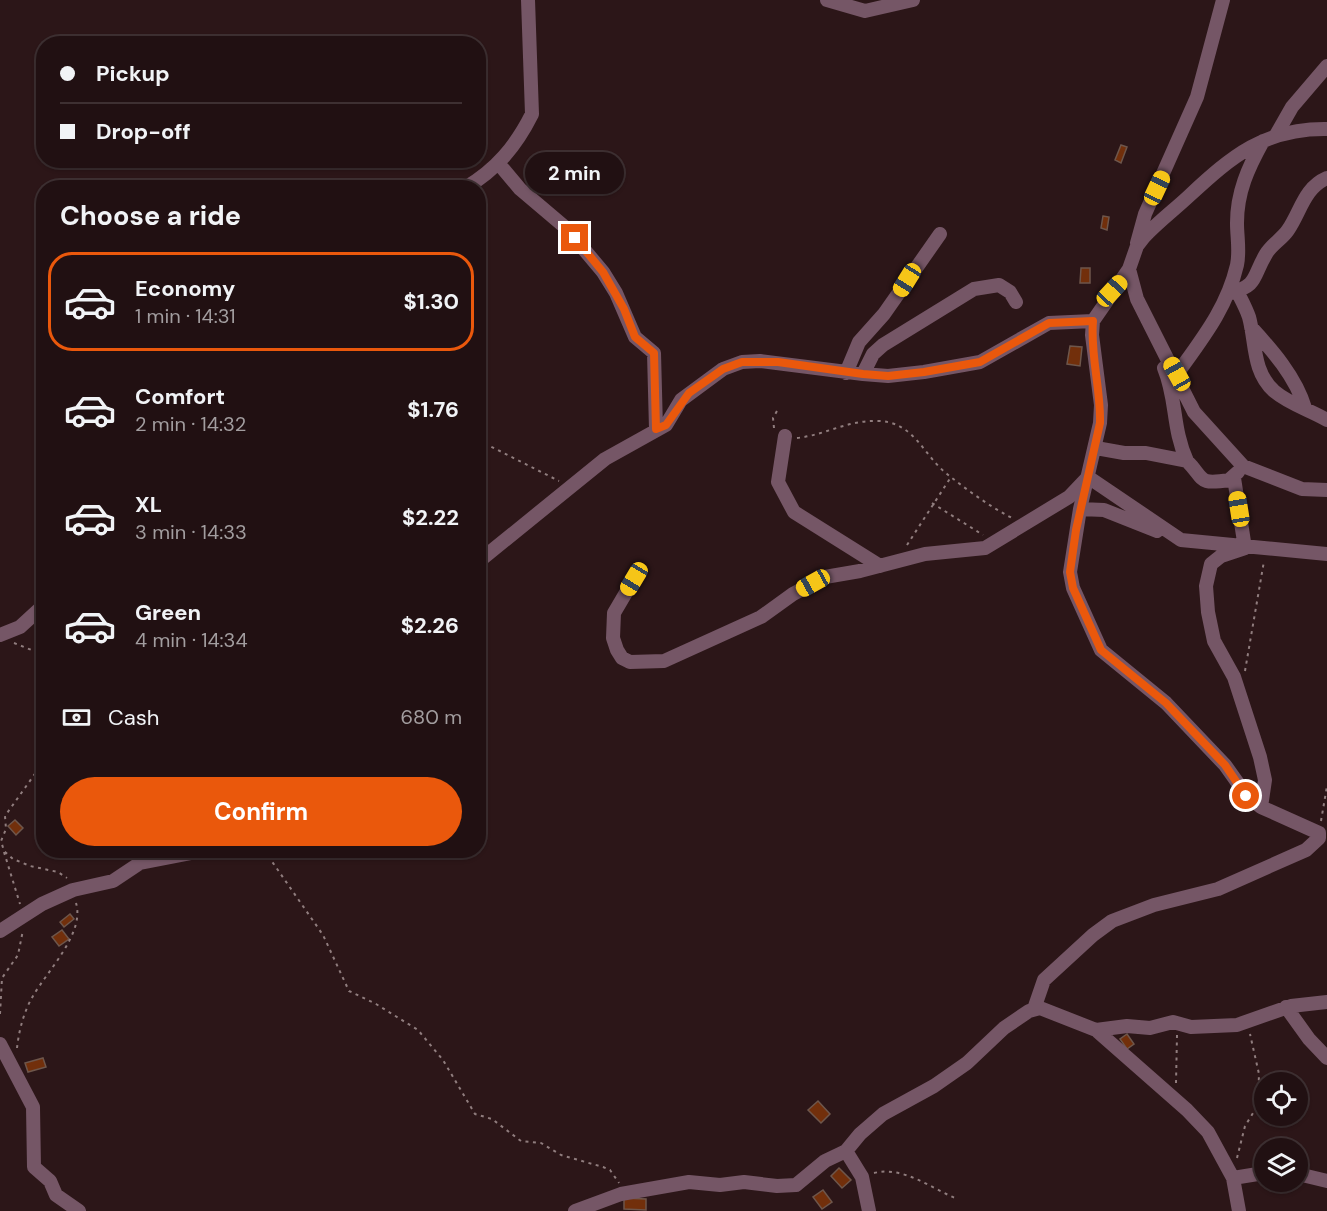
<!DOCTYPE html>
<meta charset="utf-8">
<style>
body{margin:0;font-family:"DM Sans",sans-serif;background:#29191b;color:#f1f3f6;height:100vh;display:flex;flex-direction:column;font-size:22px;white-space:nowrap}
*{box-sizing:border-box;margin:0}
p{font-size:20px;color:#a29d9f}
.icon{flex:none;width:33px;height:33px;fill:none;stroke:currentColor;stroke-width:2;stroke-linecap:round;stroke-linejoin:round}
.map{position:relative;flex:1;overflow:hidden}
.sheet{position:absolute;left:36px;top:180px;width:450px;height:678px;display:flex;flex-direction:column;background:#211012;border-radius:24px;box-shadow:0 2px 4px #0004,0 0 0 2px #3e3032}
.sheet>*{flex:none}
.hud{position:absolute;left:36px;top:36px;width:450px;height:132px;border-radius:24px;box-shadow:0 2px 4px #0004,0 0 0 2px #3e3032;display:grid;align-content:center;height:132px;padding:0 24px;background:#211012}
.controls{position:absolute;left:1254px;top:1072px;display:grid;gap:12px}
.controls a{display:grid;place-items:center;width:54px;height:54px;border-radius:50%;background:#211012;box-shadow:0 2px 4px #0004,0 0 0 2px #3e3032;font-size:30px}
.end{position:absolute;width:27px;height:27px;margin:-14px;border:8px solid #ea580c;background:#fff;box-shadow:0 0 0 3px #fff}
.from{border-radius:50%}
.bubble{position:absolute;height:42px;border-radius:21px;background:#211012;box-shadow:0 2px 4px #0004,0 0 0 2px #3e3032;font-size:20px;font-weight:700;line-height:42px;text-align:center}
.car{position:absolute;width:18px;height:36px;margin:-18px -9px;border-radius:8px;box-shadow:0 0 4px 2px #0007;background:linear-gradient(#f5c518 24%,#345 0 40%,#f5c518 0 76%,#345 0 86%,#f5c518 0)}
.hud b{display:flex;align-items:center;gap:21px;height:57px;font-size:22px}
.hud b+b{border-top:2px solid #3e3032}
.hud i{width:15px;height:15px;background:#f1f3f6}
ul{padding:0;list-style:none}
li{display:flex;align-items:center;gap:18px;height:99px;margin:0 12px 9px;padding:0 12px;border:3px solid transparent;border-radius:24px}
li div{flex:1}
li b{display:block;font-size:22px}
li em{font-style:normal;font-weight:700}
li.current{border-color:#ea580c}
li>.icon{width:54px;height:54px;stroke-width:1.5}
h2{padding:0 24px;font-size:27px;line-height:72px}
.pay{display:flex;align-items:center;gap:15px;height:66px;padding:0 24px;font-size:22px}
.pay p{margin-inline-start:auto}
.primary-button{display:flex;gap:12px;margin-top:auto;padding:12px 24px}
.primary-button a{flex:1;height:69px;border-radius:36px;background:#ea580c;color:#fff;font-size:24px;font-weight:700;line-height:69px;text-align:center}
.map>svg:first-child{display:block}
</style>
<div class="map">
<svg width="1327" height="1211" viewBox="0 0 1327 1211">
<rect width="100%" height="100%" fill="#2c1618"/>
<path fill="#722f0b" stroke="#6e564b" stroke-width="1.5" d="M1121 145 1127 147 1121 163 1115 160Z
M1103 216 1109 217 1107 230 1101 228Z
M1081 268H1090V283H1080Z
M1070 346 1082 347 1080 366 1067 364Z
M15 820 23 828 16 835 8 826Z
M70 914 74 919 64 927 60 922Z
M62 930 69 939 59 946 52 937Z
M1127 1034 1134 1044 1127 1049 1120 1039Z
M43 1058 46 1067 28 1072 25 1063Z
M818 1101 830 1114 821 1123 808 1110Z
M839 1168 851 1180 842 1188 831 1176Z
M823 1190 832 1202 822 1209 813 1197Z
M624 1198 646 1199V1210L624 1209Z"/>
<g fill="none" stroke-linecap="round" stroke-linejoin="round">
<path stroke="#907d7e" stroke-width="2" stroke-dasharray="3 4.5" stroke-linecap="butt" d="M774 428 773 418 777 411
M797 438C825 435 848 420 877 421 914 421 923 455 947 474 967 490 989 506 1012 518
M478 440 559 481
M932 503 983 535
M907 545 951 477
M14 643 44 655
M1245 671 1264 561
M44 761 5 816 6 829 1 841 4 851 13 859 30 866 58 872 67 878
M1321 821 1327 786
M264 850 323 935 349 991 376 1004 418 1030 443 1060 475 1114 492 1119 521 1141 541 1143 561 1155 603 1167 610 1170 619 1183
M4 852 20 904
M0 1014 2 978 18 955 23 930
M17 1048C19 1030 24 1011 33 996 48 970 85 933 76 903
M1176 1083 1177 1035
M1237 1158 1245 1126 1258 1105 1259 1074 1250 1034
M874 1173C903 1166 929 1187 955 1198"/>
<path stroke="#755666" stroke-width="14" d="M827 0 865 11 913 0
M1276 135 1292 107 1327 66
M499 164 520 189 566 228 603 272 616 293 635 337 654 353 656 429
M465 188C496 170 516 146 532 114L528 0
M1137 243 1145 214 1197 97 1223 0
M1129 269 1137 299 1194 412 1243 466 1302 489 1327 490
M1237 291C1241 299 1246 308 1249 317 1256 342 1252 371 1274 391 1289 404 1310 410 1327 420
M1230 293C1259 285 1252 277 1266 254 1271 245 1282 239 1288 230 1301 211 1304 188 1327 178
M1251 327C1272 350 1296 377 1305 408
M1164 368C1177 399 1172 428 1187 461
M846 373 859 342 884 314 940 234
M863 374 873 354 883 345 974 289 999 285 1010 292 1016 302
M1177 374C1202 339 1227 308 1237 265 1240 251 1237 237 1237 223 1237 192 1248 168 1263 141
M785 436 778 482 794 512 880 566
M1096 448 1124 453H1146L1187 461C1205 479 1197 485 1229 480L1238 472
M1234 478 1245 548 1221 556 1211 564 1206 586 1208 612 1214 641 1234 677 1260 757 1265 780 1261 807
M1080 509 1104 510 1157 531
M478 562 605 459 666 425 681 400 723 369 742 362 760 361 863 374 888 376 924 372 980 362 1049 323 1093 321
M634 579 614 613 613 638 617 650 622 658 630 662 664 661 761 617 793 594 825 577 860 571 925 554 985 548 1069 497 1088 477 1181 540 1327 554
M0 635 20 627 44 605
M0 931 42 904 73 890 113 881 140 863 207 850
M1286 1007 1309 1039 1327 1058
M1034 1009 1044 980 1093 935 1112 921 1154 905 1218 889 1306 850 1319 838V833L1261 807 1247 796 1225 765 1166 703 1101 650 1073 588 1070 572 1080 509 1100 423 1101 405 1092 335 1093 321 1129 269 1137 246 1144 237C1158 222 1174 210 1189 196 1232 156 1265 128 1327 129
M1096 1030 1127 1026 1150 1028 1173 1022 1191 1027 1237 1025 1291 1006 1327 1002
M0 1044 33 1107 34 1167 50 1181 56 1195 79 1211
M846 1151 862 1177 869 1211
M1298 1174 1327 1181
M1233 1178 1264 1173
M575 1211 621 1194 689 1182 720 1185 744 1182 777 1186 796 1185 825 1161 846 1151 860 1134 883 1114 934 1086 967 1063 1004 1028 1029 1011 1040 1008 1096 1030 1187 1110 1208 1132 1233 1178 1239 1211"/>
</g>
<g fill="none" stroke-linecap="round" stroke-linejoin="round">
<path stroke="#ea580c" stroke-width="8" d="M575 238 603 272 624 309 635 337 654 353 656 429 666 425 689 393 723 369 742 362H778L863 374 888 376 924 372 980 362 1049 323 1093 321C1090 355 1101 389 1100 423L1076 530 1070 572 1073 588 1101 650 1166 703 1225 765 1246 796"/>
</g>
</svg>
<div class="controls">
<a><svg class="icon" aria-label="locate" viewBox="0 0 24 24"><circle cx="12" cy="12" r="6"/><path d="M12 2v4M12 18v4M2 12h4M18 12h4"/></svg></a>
<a><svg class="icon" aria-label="layers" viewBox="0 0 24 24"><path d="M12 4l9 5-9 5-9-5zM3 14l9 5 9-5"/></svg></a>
</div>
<i class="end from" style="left:1246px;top:796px"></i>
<i class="end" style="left:575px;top:238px"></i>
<div class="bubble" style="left:525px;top:152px;width:99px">2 min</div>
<i class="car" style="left:1157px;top:188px;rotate:25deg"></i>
<i class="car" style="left:907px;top:280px;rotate:212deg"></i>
<i class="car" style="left:1112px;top:291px;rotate:43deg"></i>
<i class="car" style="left:1177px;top:374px;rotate:331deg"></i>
<i class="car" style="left:1239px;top:509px;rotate:351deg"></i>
<i class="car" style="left:634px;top:579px;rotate:211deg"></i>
<i class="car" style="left:813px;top:583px;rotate:241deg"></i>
<div class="hud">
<b><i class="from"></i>Pickup</b>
<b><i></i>Drop-off</b>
</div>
<section class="sheet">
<h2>Choose a ride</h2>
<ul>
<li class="current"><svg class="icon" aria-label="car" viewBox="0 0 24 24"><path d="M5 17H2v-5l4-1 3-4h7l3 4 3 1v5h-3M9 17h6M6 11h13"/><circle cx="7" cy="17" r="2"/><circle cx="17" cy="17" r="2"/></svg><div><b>Economy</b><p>1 min · 14:31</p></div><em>$1.30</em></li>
<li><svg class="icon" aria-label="car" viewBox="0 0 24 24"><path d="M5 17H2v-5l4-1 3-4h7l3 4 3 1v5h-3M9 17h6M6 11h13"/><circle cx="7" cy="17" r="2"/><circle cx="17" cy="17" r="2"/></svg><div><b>Comfort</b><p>2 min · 14:32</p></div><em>$1.76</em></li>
<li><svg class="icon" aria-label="car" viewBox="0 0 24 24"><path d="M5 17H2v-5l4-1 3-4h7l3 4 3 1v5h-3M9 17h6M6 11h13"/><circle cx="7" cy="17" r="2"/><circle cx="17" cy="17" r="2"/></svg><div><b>XL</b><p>3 min · 14:33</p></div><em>$2.22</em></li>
<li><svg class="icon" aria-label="car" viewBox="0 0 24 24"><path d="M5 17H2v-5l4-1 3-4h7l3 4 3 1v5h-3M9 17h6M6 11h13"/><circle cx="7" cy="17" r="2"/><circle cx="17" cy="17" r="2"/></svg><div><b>Green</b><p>4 min · 14:34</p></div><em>$2.26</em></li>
</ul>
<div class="pay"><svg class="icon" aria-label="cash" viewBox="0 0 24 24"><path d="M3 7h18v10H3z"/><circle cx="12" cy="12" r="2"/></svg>Cash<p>680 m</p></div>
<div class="primary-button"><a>Confirm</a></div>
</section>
</div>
